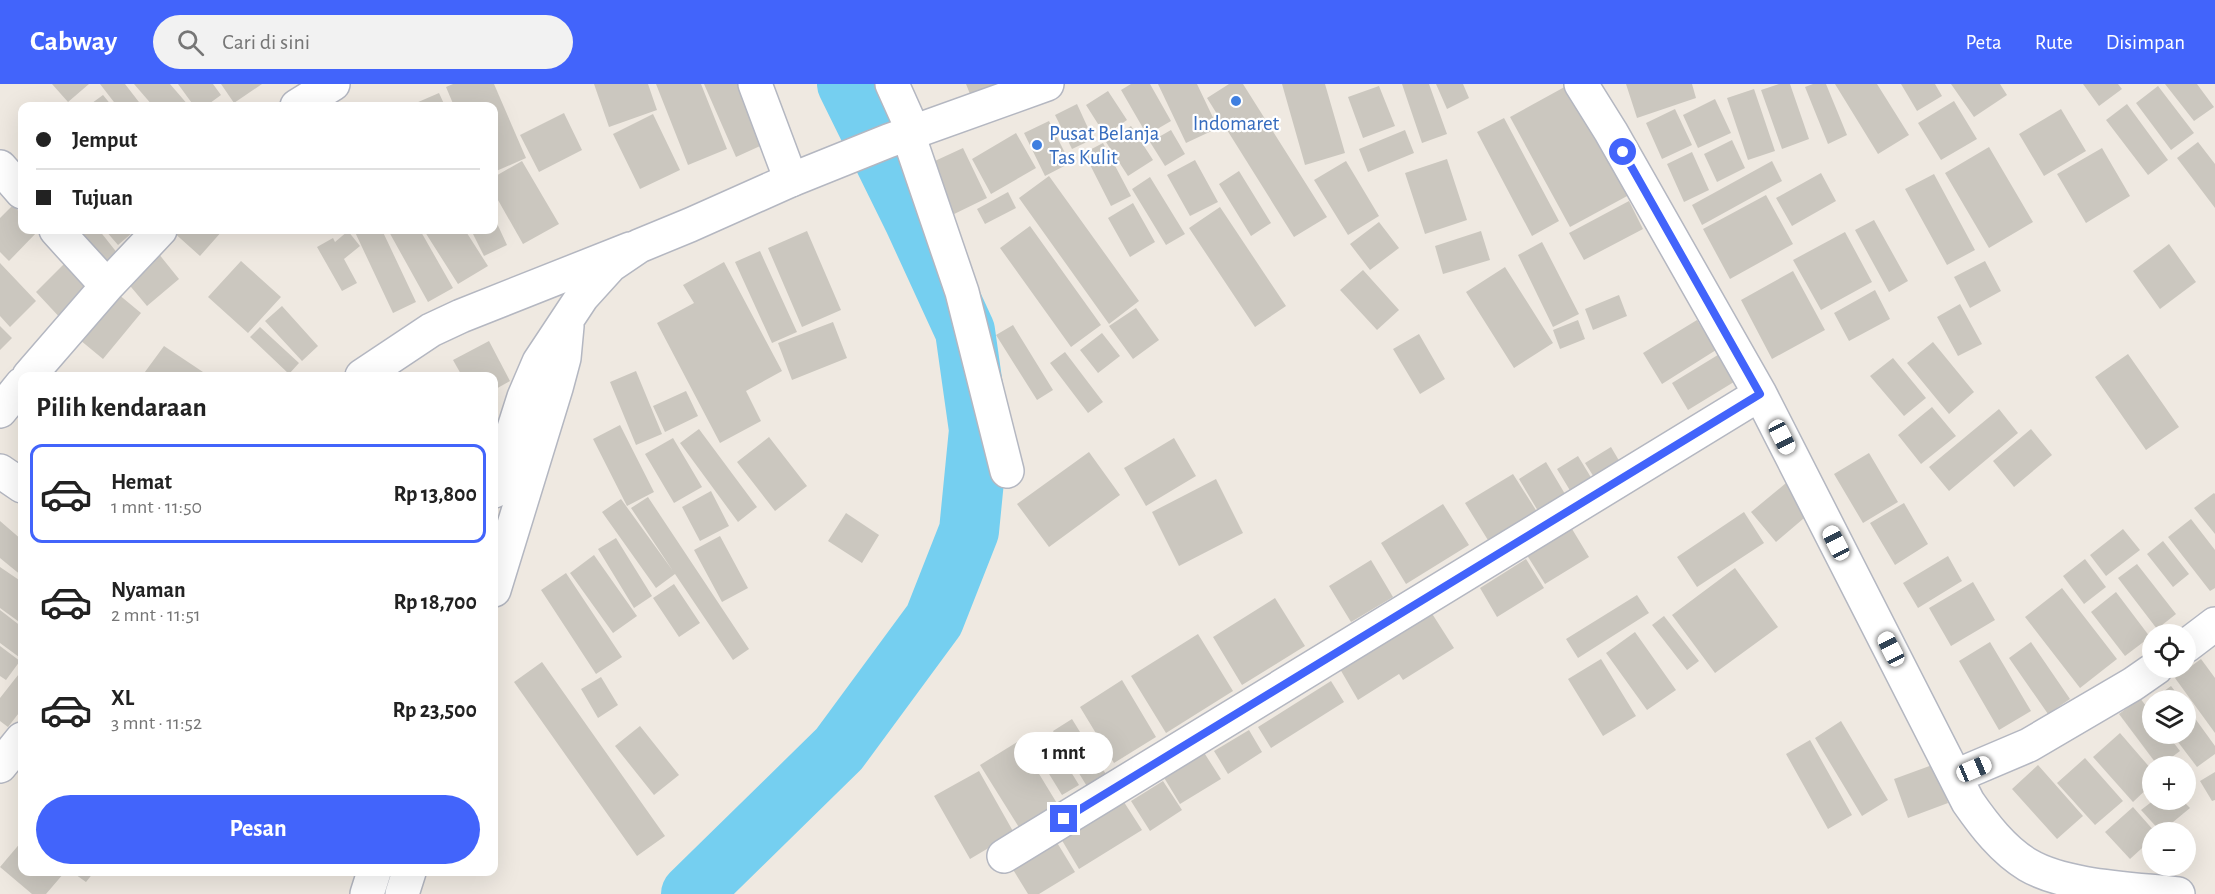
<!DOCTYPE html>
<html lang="id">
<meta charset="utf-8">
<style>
body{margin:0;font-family:"Alegreya Sans",sans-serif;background:#f2f2f2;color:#222;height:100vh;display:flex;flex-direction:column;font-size:22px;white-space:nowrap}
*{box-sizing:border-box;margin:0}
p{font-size:20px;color:#767676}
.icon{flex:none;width:33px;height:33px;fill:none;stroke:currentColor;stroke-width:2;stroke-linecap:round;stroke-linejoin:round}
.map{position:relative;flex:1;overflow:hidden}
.drawer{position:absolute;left:18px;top:288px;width:480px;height:504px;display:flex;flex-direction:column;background:#fff;border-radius:12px;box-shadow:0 6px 24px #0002}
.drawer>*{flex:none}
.guide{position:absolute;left:18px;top:18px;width:480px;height:132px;border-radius:12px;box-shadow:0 6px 24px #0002;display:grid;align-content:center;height:132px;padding:0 18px;background:#fff}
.tools{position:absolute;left:2142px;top:540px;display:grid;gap:12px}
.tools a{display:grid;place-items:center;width:54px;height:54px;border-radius:50%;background:#fff;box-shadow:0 6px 24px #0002;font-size:30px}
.end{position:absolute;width:27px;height:27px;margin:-14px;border:8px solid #4264fb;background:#fff;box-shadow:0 0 0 3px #fff}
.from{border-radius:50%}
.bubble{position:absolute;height:42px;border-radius:21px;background:#fff;box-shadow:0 6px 24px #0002;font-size:20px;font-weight:700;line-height:42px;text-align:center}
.car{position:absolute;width:18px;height:36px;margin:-18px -9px;border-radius:8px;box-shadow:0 0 4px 2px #0007;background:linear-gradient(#fff 24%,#345 0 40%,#fff 0 76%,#345 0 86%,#fff 0)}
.guide b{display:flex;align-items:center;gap:21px;height:57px;font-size:22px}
.guide b+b{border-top:2px solid #e0e0e0}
.guide i{width:15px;height:15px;background:#222}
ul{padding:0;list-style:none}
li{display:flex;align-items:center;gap:18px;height:99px;margin:0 12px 9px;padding:0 6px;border:3px solid transparent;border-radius:12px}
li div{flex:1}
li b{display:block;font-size:22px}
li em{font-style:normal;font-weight:700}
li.active{border-color:#4264fb}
li>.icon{width:54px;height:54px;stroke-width:1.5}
h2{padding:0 18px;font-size:27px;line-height:72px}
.primary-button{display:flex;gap:12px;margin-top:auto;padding:12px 18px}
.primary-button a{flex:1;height:69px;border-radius:36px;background:#4264fb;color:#fff;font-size:24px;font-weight:700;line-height:69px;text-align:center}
header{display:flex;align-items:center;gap:36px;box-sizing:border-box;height:84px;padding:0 30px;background:#4264fb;color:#fff}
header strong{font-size:28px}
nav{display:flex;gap:33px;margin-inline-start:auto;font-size:21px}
.search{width:420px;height:54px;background:#f2f2f2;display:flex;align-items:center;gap:15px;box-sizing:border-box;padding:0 21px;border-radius:33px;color:#767676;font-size:22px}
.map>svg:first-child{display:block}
</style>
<header>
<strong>Cabway</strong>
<div class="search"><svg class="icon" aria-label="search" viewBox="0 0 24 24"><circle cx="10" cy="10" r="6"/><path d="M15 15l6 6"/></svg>Cari di sini</div>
<nav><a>Peta</a><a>Rute</a><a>Disimpan</a></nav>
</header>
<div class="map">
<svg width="2215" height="810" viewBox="0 0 2215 810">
<rect width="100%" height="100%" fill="#efe9e1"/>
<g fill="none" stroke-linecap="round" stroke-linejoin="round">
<path stroke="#75cff0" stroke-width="60" d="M691 810 839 665 934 536 969 447 979 346 965 247 914 136 847 0"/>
</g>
<path fill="#cbc7bf" d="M52 0H89L68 18Z
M100 0H125L142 22H117Z
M134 0H170L189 22H153Z
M178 0H213L221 11 206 22H194Z
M221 0H262L234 19Z
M453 0H494L526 74 494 88V22H454L446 3Z
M594 0H648L657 26 609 43Z
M656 0H701L727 65 688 81Z
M704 0H748L773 56 736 73Z
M966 0H1008L972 15Z
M1131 0H1150L1171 37 1147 51 1121 6Z
M1158 0H1197L1218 44 1186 59Z
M1229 0H1243L1327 133 1294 153 1207 14Z
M1282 0H1325L1345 69 1305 81Z
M1402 0H1429L1447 50 1422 59Z
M1436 0H1463L1469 14 1447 25Z
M1570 0 1629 111 1570 143 1510 33Z
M1626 0H1692L1696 14 1637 34Z
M1779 0H1790L1809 55 1782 65 1761 6Z
M1813 0H1826L1847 51 1828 60 1805 3Z
M1835 0H1877L1909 51 1878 70Z
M1901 0H1935L1942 12 1917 27Z
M1951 0H2000L2007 11 1974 33Z
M2083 0H2118L2122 5 2099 22Z
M2165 0H2197L2214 23 2194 37Z
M1379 2 1395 42 1363 54 1348 13Z
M2158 2 2194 49 2171 66 2136 19Z
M1754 5 1775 67 1748 76 1727 14Z
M1108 7 1127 36 1105 51 1086 21Z
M439 9 445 22H409Z
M103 11 112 22H88Z
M1715 15 1731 49 1698 64 1683 31Z
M1954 17 1977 55 1941 76 1918 39Z
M1077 20 1093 55 1072 65 1055 31Z
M2127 20 2168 76 2148 91 2106 36Z
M1675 25 1692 61 1662 75 1646 39Z
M2061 25 2086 67 2044 92 2019 50Z
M564 29 582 66 539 88 520 51Z
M653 30 680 86 640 105 613 50Z
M1504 34 1559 137 1532 152 1477 48Z
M1049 37 1070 79 1045 92 1024 49Z
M1131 42 1153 76 1128 92 1106 58Z
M1171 46 1185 70 1165 82 1150 58Z
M1405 46 1414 69 1368 88 1359 65Z
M1016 49 1036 84 991 110 972 75Z
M1732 56 1745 84 1717 98 1704 70Z
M2198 58 2215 80V124L2177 74Z
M1103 59 1131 112 1111 122 1084 69Z
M1989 63 2033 138 1989 164 1945 89Z
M963 64 987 114 948 133 924 82Z
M2102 64 2130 112 2086 139 2057 90Z
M1692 68 1709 106 1684 118 1667 80Z
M1447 75 1467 136 1425 150 1405 89Z
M1195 76 1218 118 1190 132 1167 91Z
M522 77 559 140 523 160 494 109V93Z
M1346 77 1379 132 1348 151 1314 96Z
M1772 77 1782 97 1702 141 1692 121Z
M1239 87 1271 139 1251 152 1219 100Z
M1821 89 1836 117 1792 142 1776 114Z
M1934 90 1975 166 1947 181 1905 105Z
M1049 92 1139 217 1109 240 1019 114Z
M1150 93 1185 150 1166 161 1132 105Z
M1008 108 1016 124 985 140 977 125Z
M1766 111 1793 160 1730 195 1703 145Z
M1629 117 1643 145 1584 176 1569 149Z
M1133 119 1155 158 1130 173 1108 134Z
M13 121 22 131V146L38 147 9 177 0 168V134Z
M1220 123 1286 222 1255 243 1189 144Z
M494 133 507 161 484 172 471 146H494Z
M1874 136 1908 197 1889 208 1855 146Z
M1379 138 1399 164 1370 186 1350 160Z
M1030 142 1101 241 1071 263 1000 164Z
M70 146H99L118 170 100 184Z
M105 146H130L132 149 118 161Z
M171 146H223L200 172Z
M354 146H382L416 218 393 229Z
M388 146H420L453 204 428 218Z
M430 146H465L488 182 458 200 425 148Z
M348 147 360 162 344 175 357 199 342 207 317 163 333 154 335 158Z
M807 147 841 226 802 243 768 164Z
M1481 147 1490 176 1443 190 1435 162Z
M1845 148 1872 198 1821 226 1793 176Z
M1542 158 1579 230 1553 243 1518 171Z
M2169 160 2196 198 2160 225 2133 187Z
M154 164 179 195 147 222 121 191Z
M760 167 797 248 772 259 735 178Z
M72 172 99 202 64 238 36 208Z
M241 177 281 213 248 249 208 213Z
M1985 177 2001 207 1970 224 1954 193Z
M724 178 782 287 746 307 761 337 720 359 657 239 694 219 683 201Z
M0 179 36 217 10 243 0 232Z
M1505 183 1553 259 1514 284 1466 208Z
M1363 186 1399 226 1377 246 1340 206Z
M1793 187 1825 246 1772 275 1741 216Z
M112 205 141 229 103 275 74 251Z
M1875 206 1890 235 1849 257 1834 229Z
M1619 211 1627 232 1593 246 1585 225Z
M1960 220 1982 260 1958 272 1937 233Z
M282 222 318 262 302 277 265 237Z
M1136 224 1159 256 1133 275 1109 242Z
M1578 236 1585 255 1560 265 1553 246Z
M1697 236 1716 266 1662 300 1643 269Z
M833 238 847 274 792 296 778 259Z
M1013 241 1053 306 1037 316 996 251Z
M0 242 12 254 0 266Z
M260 243 299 279 289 290 250 253Z
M1102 249 1120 272 1098 289 1080 266Z
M1419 250 1445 295 1420 310 1393 265Z
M489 257 510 297 494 306V292H462L453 276Z
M1933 258 1974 308 1949 330 1907 279Z
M164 262 209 292H142Z
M1726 266 1742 293 1688 326 1672 299Z
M1065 268 1103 318 1088 329 1050 279Z
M2128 270 2179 343 2146 366 2095 293Z
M1893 274 1926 314 1904 332 1870 292Z
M636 287 662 350 636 361 610 298Z
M686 307 698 332 665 348 653 322Z
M1932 323 1956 352 1921 380 1898 351Z
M1999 325 2018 349 1949 407 1929 383Z
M620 341 654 408 627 422 593 355Z
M699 345 757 423 738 438 680 359Z
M2031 345 2052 371 2014 403 1993 377Z
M769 353 807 402 775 427 737 378Z
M673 354 702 403 674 419 645 370Z
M1174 354 1196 392 1146 422 1124 384Z
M1611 363 1624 385 1599 401 1585 379Z
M1089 368 1120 411 1049 463 1017 420Z
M1869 369 1898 418 1863 439 1834 390Z
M1578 372 1598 405 1577 418 1557 385Z
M1546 378 1568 415 1541 432 1519 395Z
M1513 390 1539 431 1491 461 1465 419Z
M1216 395 1243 449 1179 482 1152 428Z
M1786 399 1810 429 1776 458 1751 428Z
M711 407 729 442 700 457 682 423Z
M2214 409 2215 410V450L2194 424Z
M648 413 749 565 733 576 675 490 656 504 602 428 621 415 673 487 631 424Z
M1904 419 1928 460 1895 481 1870 439Z
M1443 420 1469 461 1406 500 1381 459Z
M1744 428 1764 459 1697 503 1677 473Z
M846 429 879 451 862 479 828 457Z
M2191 435 2215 466V504L2210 507 2168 453Z
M0 437 22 456V492L0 474Z
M1569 440 1589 473 1545 500 1525 468Z
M2123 445 2140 466 2106 492 2090 471Z
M720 452 748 504 722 518 694 466Z
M616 454 652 512 634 524 598 465Z
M2163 457 2189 490 2173 503 2147 470Z
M594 471 637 532 613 549 570 489Z
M1948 472 1962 497 1918 524 1903 499Z
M1526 475 1544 504 1497 533 1480 504Z
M2085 475 2106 503 2084 520 2063 492Z
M1371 476 1393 513 1351 538 1329 502Z
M2137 480 2176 530 2157 545 2118 494Z
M0 483 22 498V540L0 524Z
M1735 484 1778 543 1715 589 1672 531Z
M566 489 622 573 596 590 541 506Z
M1973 498 1995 536 1951 562 1929 524Z
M674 500 700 539 679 553 653 514Z
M2062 504 2117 575 2080 604 2025 533Z
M2116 508 2150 553 2125 572 2091 528Z
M1637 511 1649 529 1578 574 1566 555Z
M1275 514 1305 562 1242 601 1213 553Z
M0 526 22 543V569L19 573 0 559Z
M1431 528 1454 564 1403 596 1399 590 1358 616 1340 585Z
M1664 532 1699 577 1687 586 1652 541Z
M1635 548 1676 606 1647 626 1606 569Z
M1198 550 1233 607 1166 649 1131 592Z
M1990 558 2031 627 1999 646 1959 577Z
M2031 558 2070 615 2048 630 2009 574Z
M0 562 20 577 6 596 0 592Z
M1601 575 1636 632 1603 652 1568 595Z
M2201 575 2215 594V649L2175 594Z
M542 578 665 752 637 772 514 598Z
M22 586V625L8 643 0 637V614Z
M601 593 618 621 598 634 581 605Z
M1122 596 1156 653 1114 679 1080 623Z
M1331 597 1344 618 1271 664 1258 643Z
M2171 602 2182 616H2152V622L2149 618Z
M2140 614 2152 630V650H2167L2180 667 2160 682H2158L2119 630Z
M2186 622 2215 662V670L2197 683 2172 650H2186Z
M1072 635 1107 692 1088 704 1053 647Z
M1841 637 1888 716 1862 732 1815 654Z
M640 642 679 691 654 711 615 662Z
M1249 646 1262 668 1228 690 1214 667Z
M1047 649 1079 701 1062 711 1030 659Z
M2120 649 2152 686V700L2133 718 2093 673Z
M1810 656 1852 731 1828 745 1786 670Z
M1019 657 1058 721 1020 745 980 681Z
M1203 667 1221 695 1180 720 1163 692Z
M2085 674 2123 717 2095 741 2057 699Z
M1935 680 1948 719 1908 734 1894 695Z
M2038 681 2083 732 2057 755 2012 705Z
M979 687 1014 749 970 775 934 712Z
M2215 688V716L2212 717 2200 697Z
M1163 697 1182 726 1150 747 1131 717Z
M1122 715 1142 746 1079 785 1060 753Z
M2154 716H2182L2190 724 2161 748 2141 726Z
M2133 723 2155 748H2152V755L2130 775 2105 748Z
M1053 752 1075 788 1039 810H1028L1009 779Z
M22 757V788L64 789 46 810H32L0 783Z
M72 788H94L86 798Z"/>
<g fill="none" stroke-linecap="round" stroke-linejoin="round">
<defs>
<path id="street" d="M755 0 791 96
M892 0 914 49
M1581 0 1611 48 1760 310 1968 718C1984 741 2003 766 2028 781 2065 803 2135 805 2178 810
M297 22 333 0
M908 50 962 208 1007 387
M0 83 22 108
M56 146 107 202
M29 292 107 202 160 146
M362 292 431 246 461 232 630 165
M0 327 22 300
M0 387 22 402
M2186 562 2215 540
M0 682 22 655
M1956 692 2029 661 2133 600 2156 584
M1004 772 1760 310"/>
<path id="secondary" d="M494 407 524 313 539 278 582 213 611 181 639 162 690 141 791 96 888 57 1047 0
M494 506 556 304 564 274 567 242
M367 810 374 788
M402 810 409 788"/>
</defs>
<use href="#street" stroke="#b4b7c1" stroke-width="36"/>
<use href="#secondary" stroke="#b4b7c1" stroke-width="36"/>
<use href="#street" stroke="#fff" stroke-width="33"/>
<use href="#secondary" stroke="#fff" stroke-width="33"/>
</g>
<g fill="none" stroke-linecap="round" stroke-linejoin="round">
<path stroke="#4264fb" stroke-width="8" d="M1064 735 1760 310 1623 68"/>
</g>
<g fill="#3f7fe0" stroke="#fff" stroke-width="2">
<circle cx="1236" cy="17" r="6"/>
<circle cx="1037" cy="61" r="6"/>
</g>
<g text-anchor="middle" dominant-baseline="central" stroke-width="4.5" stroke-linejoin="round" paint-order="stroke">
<g font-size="21" fill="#366cbe" stroke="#fff">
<text x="1236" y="39">Indomaret</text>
<text x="1049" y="49" text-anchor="start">Pusat Belanja<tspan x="1049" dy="24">Tas Kulit</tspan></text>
</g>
</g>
</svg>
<div class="tools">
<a><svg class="icon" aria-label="locate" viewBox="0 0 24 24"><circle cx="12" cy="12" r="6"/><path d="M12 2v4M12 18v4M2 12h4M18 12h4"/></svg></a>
<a><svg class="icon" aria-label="layers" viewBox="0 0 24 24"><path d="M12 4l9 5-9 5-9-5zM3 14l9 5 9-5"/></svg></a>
<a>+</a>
<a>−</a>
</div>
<i class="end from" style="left:1623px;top:68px"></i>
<i class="end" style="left:1064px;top:735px"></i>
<div class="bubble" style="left:1014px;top:648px;width:99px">1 mnt</div>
<i class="car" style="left:1782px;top:353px;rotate:153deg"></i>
<i class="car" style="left:1836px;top:459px;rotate:333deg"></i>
<i class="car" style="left:1891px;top:565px;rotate:333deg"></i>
<i class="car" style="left:1974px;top:685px;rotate:67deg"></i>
<div class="guide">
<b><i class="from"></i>Jemput</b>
<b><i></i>Tujuan</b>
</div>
<section class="drawer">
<h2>Pilih kendaraan</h2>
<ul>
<li class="active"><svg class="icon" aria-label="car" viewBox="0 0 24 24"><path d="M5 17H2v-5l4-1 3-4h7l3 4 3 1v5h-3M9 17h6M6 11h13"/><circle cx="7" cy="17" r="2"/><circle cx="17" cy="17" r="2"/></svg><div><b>Hemat</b><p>1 mnt · 11:50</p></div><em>Rp 13,800</em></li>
<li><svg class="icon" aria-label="car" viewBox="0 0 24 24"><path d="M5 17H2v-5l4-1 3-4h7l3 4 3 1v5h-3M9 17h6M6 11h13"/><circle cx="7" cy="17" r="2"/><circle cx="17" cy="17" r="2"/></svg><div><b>Nyaman</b><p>2 mnt · 11:51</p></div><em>Rp 18,700</em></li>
<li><svg class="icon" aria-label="car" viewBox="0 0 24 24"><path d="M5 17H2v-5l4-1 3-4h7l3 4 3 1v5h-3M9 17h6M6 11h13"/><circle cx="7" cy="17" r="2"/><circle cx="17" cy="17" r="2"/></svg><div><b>XL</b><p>3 mnt · 11:52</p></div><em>Rp 23,500</em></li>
</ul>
<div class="primary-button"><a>Pesan</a></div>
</section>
</div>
